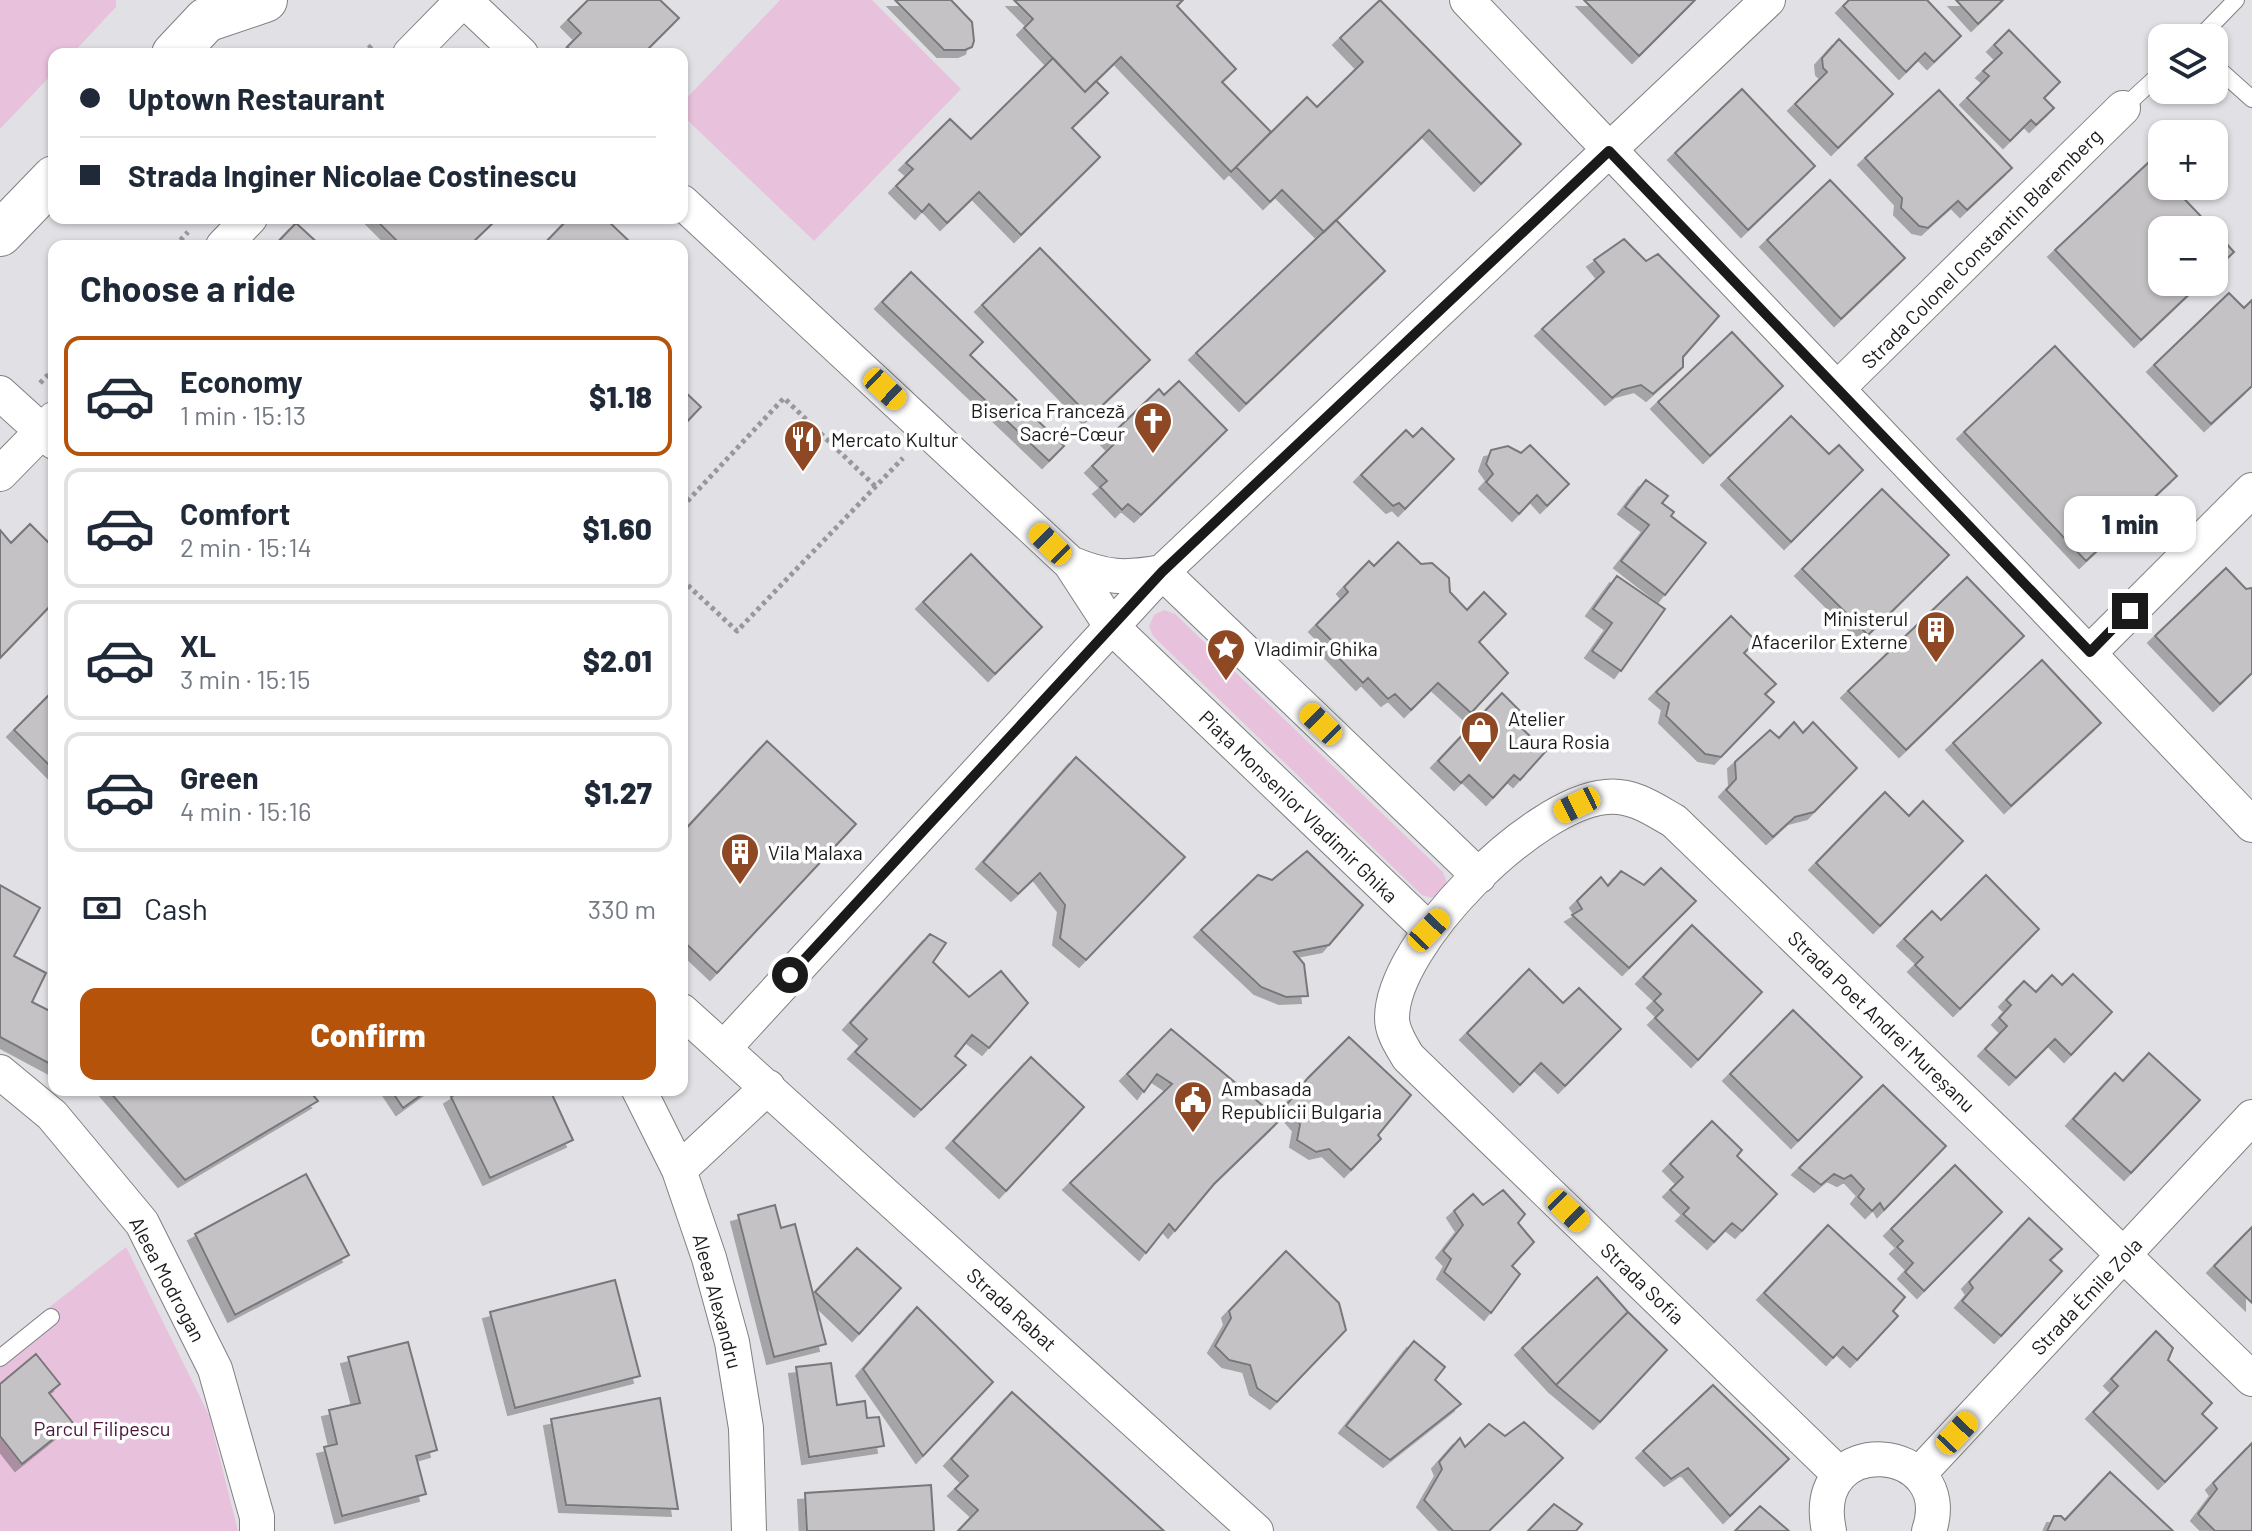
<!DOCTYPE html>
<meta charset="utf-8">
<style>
body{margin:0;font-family:Barlow,sans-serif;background:#f6f6f7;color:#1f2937;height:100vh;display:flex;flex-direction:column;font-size:30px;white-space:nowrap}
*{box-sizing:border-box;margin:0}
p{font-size:26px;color:#747a83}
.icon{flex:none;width:44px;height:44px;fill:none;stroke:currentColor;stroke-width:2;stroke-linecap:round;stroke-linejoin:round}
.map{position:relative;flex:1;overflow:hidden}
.sheet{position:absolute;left:48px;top:240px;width:640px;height:856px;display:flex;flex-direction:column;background:#fff;border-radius:16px;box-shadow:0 2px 6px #0004}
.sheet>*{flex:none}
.hud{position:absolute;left:48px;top:48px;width:640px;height:176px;border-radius:16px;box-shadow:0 2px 6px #0004;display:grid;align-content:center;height:176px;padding:0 32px;background:#fff}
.fabs{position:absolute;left:2148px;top:24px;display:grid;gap:16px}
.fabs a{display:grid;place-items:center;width:80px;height:80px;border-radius:16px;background:#fff;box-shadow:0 2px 6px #0004;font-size:40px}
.end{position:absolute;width:36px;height:36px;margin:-18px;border:10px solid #1a1a1b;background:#fff;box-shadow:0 0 0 4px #fff}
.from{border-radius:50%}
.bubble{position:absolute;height:56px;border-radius:16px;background:#fff;box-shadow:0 2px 6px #0004;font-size:26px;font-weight:800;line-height:56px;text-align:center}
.car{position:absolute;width:24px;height:48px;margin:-24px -12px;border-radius:10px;box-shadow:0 0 6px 2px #0007;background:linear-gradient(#f5c518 24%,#345 0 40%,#f5c518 0 76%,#345 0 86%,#f5c518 0)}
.hud b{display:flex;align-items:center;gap:28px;height:76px;font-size:30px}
.hud b+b{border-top:2px solid #e0e1e3}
.hud i{width:20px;height:20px;background:#1f2937}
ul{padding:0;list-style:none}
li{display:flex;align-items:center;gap:24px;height:120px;margin:0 16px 12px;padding:0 16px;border:4px solid #e0e1e3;border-radius:16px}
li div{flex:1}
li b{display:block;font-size:30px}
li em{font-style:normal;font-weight:800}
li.active{border-color:#b45309}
li>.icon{width:72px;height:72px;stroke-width:1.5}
h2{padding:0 32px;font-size:36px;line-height:96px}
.pay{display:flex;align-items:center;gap:20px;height:88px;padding:0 32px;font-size:30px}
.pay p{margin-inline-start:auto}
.cta{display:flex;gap:16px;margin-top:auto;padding:16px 32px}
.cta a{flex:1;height:92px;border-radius:16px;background:#b45309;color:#fff;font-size:32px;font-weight:800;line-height:92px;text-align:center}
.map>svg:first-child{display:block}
</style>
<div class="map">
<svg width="2252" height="1531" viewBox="0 0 2252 1531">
<defs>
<filter id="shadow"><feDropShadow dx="-7" dy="7" stdDeviation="0" flood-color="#0004"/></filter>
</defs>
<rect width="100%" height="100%" fill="#e1e0e4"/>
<path fill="#e8c2dc" d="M0 0H116V7L72 54H54V72L0 129Z
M780 0H872L961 89 814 241 682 115V103Z
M1164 610 1175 614 1443 872 1447 883 1441 892 1432 898 1422 895 1153 636 1149 626 1154 615Z
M126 1247 209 1415 238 1531H0V1346Z"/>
<path fill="#c4c2c5" stroke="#787779" stroke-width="2" filter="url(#shadow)" d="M588 0H660L679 18 645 52 647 54H574L567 47 581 33 568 20Z
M895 0H951L972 22 974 41 972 47 965 50H944Z
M1014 0H1183L1177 6 1236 69 1222 82 1271 132 1231 172 1121 57 1085 92 1024 28 1033 19Z
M1380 0 1521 144 1481 184 1429 130 1324 232 1282 190 1270 202 1236 167 1307 97 1317 107 1363 62 1340 38Z
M1584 0H1695L1639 56Z
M1849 0H1927L1961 36 1934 62 1925 53 1906 72 1843 6Z
M1956 0H2003L1978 24Z
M2009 30 2060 82 2044 98 2054 108 2036 125 2031 120 2010 141 1967 98 1989 76 1983 71 2002 53 1994 45Z
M1839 39 1893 94 1838 148 1795 104 1827 72 1823 68 1822 58Z
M1053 58 1085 92 1096 81 1108 93 1072 128 1100 157 1021 235 979 192 947 223 929 204 922 212 896 186 913 169 906 163 950 119 971 139Z
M1742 89 1815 166 1748 230 1675 153Z
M1939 90 2012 168 1967 210 1958 201 1928 228 1919 226 1901 208 1902 198 1865 158Z
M2149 162 2162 176V186H2172L2214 230H2162V282H2202L2141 340 2055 250Z
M1830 180 1905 258 1841 319 1767 240Z
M374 218H498L469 246H402Z
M569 218H605L629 241 625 246H542Z
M1336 220 1385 271 1246 404 1196 353Z
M296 223 321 246H274Z
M2214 230 2234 252 2214 271Z
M1624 239 1646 261 1658 254 1719 316 1683 357V367L1653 394 1641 385 1622 390 1612 398 1542 329 1604 272 1594 260Z
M1040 248 1150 360 1090 417 982 305Z
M911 272 983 342 970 355 1064 446 1049 461 882 302Z
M2229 293 2244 308 2252 300V386L2211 424 2154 365Z
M1732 332 1783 386 1710 456 1658 402Z
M2055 346 2177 476 2086 561 1964 432Z
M1179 381 1227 430 1141 515 1128 504 1122 510 1100 487 1107 481 1092 466 1114 444 1108 438 1159 389 1164 395Z
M682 389 701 407 682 427Z
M1791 416 1829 454 1839 445 1863 470 1791 542 1728 478Z
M1422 428 1454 459 1405 509 1399 503 1393 506 1361 475 1406 430 1413 437Z
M1530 445 1569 484 1547 506 1537 495 1519 514 1486 482 1493 474 1486 464 1491 450 1508 446 1521 453Z
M1646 480 1668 496 1662 503 1674 512 1671 516 1706 543 1665 595 1621 561 1649 525 1625 507Z
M1882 489 1949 555 1868 635 1802 569Z
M30 524 54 548V602L0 658V530L11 543Z
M1398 542 1421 564 1432 563 1449 578 1450 592 1467 610 1484 592 1506 614 1479 642 1508 673 1471 713 1438 683 1411 710 1395 694 1388 699 1368 678 1363 683 1329 648 1333 642 1316 625 1348 592 1344 587 1369 561 1374 566Z
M971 554 1042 627 995 674 923 602Z
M2226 568 2246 589 2252 588V673L2220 704 2155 636Z
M1617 576 1665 609 1621 671 1592 651 1612 623 1593 609Z
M1967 577 2024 636 1906 750 1848 691Z
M1731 616 1756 641 1744 653 1776 684 1765 694 1774 702 1721 757 1705 754 1666 716 1669 703 1656 692Z
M2042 660 2101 723 2011 806 1953 743Z
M54 690V770L14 730Z
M1502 693 1523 714 1515 722 1546 751 1520 780 1514 775 1493 798 1469 775 1461 783 1438 761Z
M1794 722 1803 733 1813 722 1857 768 1814 812 1795 817 1773 837 1726 790 1736 779 1735 762 1770 730 1779 738Z
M767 741 856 824 717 973 682 940V833Z
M1076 757 1185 857 1086 960 1060 938 1065 905 1040 873 1018 894 983 862Z
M1885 792 1909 816 1923 801 1963 841 1880 926 1816 863Z
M1307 851 1363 905 1329 945 1294 952 1304 964 1308 996 1286 997 1261 987 1201 930 1258 875 1272 880Z
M1661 868 1696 901 1629 968 1572 915 1582 909 1577 901 1601 877 1608 886 1621 871 1644 885Z
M1986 875 2039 929 1960 1009 1915 965 1923 957 1904 939 1932 911 1941 920Z
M0 885 40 908 14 956 46 973 32 1002 54 1013V1066L0 1037Z
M1692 925 1762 992 1698 1060 1655 1018 1663 1010 1654 1001 1661 994 1643 977Z
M930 934 946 943 933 962 969 997 1001 971 1028 1003 989 1048 972 1035 955 1056 966 1065 921 1110 855 1052 867 1039 850 1023Z
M1529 969 1563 1003 1579 988 1621 1029 1565 1086 1541 1063 1520 1085 1467 1033Z
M2073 974 2112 1012 2071 1055 2055 1039 2016 1078 1985 1049 2007 1026 1999 1018 2011 1005 2006 1000 2024 981 2036 992 2052 975 2062 985Z
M1793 1010 1862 1077 1798 1141 1730 1074Z
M1171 1029 1280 1120 1214 1184 1175 1231 1169 1224 1146 1253 1070 1183 1172 1084 1157 1074 1144 1092 1127 1074Z
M1349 1037 1411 1095 1378 1135 1381 1139 1351 1170 1329 1149 1316 1152 1297 1140 1300 1124 1285 1107 1308 1078Z
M2149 1053 2200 1100 2131 1173 2073 1119 2115 1073 2123 1081Z
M1031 1057 1084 1107 1006 1191 953 1141Z
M1883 1085 1946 1146 1884 1210 1880 1203 1872 1211 1858 1197 1864 1189 1851 1175 1844 1179 1834 1174 1821 1185 1799 1168Z
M108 1090H309L318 1101 185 1180Z
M391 1090H428L403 1108Z
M462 1090H550L573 1140 490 1178 451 1097Z
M1712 1121 1742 1150 1737 1156 1777 1194 1742 1231 1732 1223 1714 1242 1683 1214 1689 1208 1670 1190 1683 1177 1670 1164Z
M1955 1165 2002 1212 1924 1291 1905 1272 1913 1263 1897 1247 1903 1241 1891 1229Z
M306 1174 349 1255 235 1315 195 1234Z
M1503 1190 1525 1214 1518 1223 1534 1242 1512 1266 1520 1274 1491 1313 1444 1272 1451 1259 1443 1251 1463 1225 1454 1211 1473 1194 1483 1205Z
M775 1205 781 1228 795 1224 826 1344 774 1357 738 1215Z
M2029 1218 2062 1249 2050 1260 2062 1271 2001 1336 1962 1301 1973 1288 1969 1282Z
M1828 1225 1905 1297 1893 1311 1898 1316 1857 1360 1843 1347 1833 1358 1764 1293Z
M2252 1227V1303L2214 1266Z
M857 1248 901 1288 859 1334 815 1292Z
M1286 1251 1339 1303 1346 1330 1277 1402 1257 1388 1250 1365 1229 1360 1215 1346 1231 1318 1229 1311Z
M1597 1277 1628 1312 1556 1385 1522 1348Z
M615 1280 640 1376 515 1408 490 1312Z
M917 1307 993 1382 923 1456 863 1369Z
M1628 1312 1667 1350 1600 1422 1556 1385Z
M2156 1331 2173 1348 2168 1360 2212 1403 2202 1414 2217 1428 2165 1482 2093 1412 2118 1386 2111 1379Z
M1414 1341 1445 1367 1435 1380 1461 1404 1390 1460 1346 1426Z
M408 1342 437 1450 416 1456 426 1494 342 1516 324 1447 337 1444 329 1410 360 1403 348 1357Z
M36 1354 60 1384 49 1393 73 1423 22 1464 0 1436V1384Z
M831 1363 837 1405 865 1401 867 1418 879 1417 884 1446 809 1457 796 1367Z
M1713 1385 1789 1459 1730 1516 1688 1468 1671 1479 1643 1451Z
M1012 1392 1164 1531H958L978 1510 955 1489 968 1476 951 1459Z
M660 1398 678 1509 566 1505 551 1419Z
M1524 1422 1563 1458 1489 1531H1453L1424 1500 1442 1469 1439 1462 1460 1438 1465 1447 1489 1424 1505 1436Z
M2252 1443V1531H2215L2198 1514 2217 1489 2213 1483Z
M2110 1472 2173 1531H2047L2054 1516H2061L2065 1520Z
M931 1485 934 1531H807L805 1493Z
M1554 1504 1582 1524 1576 1531H1528Z
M1760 1506 1789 1531H1735Z"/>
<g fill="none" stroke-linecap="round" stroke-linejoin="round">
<defs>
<path id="lane" d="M2199 38 2236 0
M2214 65 2252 99
M2123 108 2162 72
M0 1358 51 1317"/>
<path id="street" d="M464 0 521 54
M1467 0 2252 825
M410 54 463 0
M682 202 1070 563 1111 626 1429 930
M223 246 250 218
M1838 388 2123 108
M0 393 54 442
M0 474 54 419
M1070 563C1106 578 1124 579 1162 572
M1162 572 1479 876
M2090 652 2252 490
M682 1011 1256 1531
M724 1048 1162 572 1768 0
M0 1072 52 1115 142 1223 215 1369 257 1517V1531
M639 1090 679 1170 709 1258 732 1342 746 1428 749 1531
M679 1170 768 1087
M1919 1474 2252 1117
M1840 1475 1408 1057C1401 1045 1392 1032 1392 1018 1392 944 1533 803 1606 797 1632 794 1653 809 1674 821L2252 1379
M1829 1531C1807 1428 1959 1443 1929 1531"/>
<path id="primary" d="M174 54 206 20 265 0
M0 234 54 178"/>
</defs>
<use href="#lane" stroke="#807f82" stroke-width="18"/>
<use href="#street" stroke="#807f82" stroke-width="36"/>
<use href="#primary" stroke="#807f82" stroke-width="46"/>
<path stroke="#98979a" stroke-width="5" stroke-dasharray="4 4" stroke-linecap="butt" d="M363 54 374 43
M175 246 188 232
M40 383 54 369
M682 507 784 398 875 486
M682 580 737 631 903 458"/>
<use href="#lane" stroke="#fff" stroke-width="16"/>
<use href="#street" stroke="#fff" stroke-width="34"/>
<use href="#primary" stroke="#fff" stroke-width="44"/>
</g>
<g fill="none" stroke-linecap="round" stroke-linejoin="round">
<path stroke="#1a1a1b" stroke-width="10" d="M790 975 1162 572 1609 151 2090 652 2130 611"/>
</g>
<defs>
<symbol id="church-pin" viewBox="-11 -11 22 30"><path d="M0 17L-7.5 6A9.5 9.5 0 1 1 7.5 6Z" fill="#8f4824" stroke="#fff"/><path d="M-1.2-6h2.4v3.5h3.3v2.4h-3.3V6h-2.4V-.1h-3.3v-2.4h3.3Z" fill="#fff"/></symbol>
<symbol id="restaurant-pin" viewBox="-11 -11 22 30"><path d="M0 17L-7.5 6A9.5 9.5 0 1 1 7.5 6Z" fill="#8f4824" stroke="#fff"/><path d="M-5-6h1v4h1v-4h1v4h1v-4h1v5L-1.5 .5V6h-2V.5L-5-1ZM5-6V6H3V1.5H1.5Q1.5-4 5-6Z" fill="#fff"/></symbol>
<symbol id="building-pin" viewBox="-11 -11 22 30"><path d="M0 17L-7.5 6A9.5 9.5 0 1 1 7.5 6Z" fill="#8f4824" stroke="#fff"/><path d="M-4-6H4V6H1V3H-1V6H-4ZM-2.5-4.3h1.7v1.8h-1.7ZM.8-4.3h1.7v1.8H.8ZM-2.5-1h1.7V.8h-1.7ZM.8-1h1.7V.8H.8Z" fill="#fff"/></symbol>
<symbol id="sight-pin" viewBox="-11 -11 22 30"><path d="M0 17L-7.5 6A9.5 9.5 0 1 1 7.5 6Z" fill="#8f4824" stroke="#fff"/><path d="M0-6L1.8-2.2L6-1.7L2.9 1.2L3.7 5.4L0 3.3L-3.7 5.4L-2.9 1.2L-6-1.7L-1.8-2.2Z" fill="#fff"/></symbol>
<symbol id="shop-pin" viewBox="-11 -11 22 30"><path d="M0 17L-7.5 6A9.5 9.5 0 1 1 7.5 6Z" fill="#8f4824" stroke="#fff"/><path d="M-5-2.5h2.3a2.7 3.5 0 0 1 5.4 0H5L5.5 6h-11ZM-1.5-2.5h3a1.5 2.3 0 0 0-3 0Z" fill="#fff"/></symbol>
<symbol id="civic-pin" viewBox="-11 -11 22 30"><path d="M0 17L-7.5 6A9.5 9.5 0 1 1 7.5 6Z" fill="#8f4824" stroke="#fff"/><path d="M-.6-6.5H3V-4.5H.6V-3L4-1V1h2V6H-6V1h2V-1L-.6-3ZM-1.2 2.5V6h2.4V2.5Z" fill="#fff"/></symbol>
</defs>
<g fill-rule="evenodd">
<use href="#church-pin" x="1131" y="399" width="44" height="60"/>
<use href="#restaurant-pin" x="781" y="417" width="44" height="60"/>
<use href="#building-pin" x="1914" y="608" width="44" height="60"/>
<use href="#sight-pin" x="1204" y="626" width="44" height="60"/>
<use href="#shop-pin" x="1458" y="708" width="44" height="60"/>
<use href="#building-pin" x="718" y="830" width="44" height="60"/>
<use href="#civic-pin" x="1171" y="1078" width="44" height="60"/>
</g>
<g text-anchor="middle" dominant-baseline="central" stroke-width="7" stroke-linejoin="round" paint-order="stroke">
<g font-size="20" fill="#1a1a1b" stroke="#fff">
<text transform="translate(1981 248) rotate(-45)">Strada Colonel Constantin Blaremberg</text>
<text transform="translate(1299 806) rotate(44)">Piața Monsenior Vladimir Ghika</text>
<text transform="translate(1882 1021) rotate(44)">Strada Poet Andrei Mureșanu</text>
<text transform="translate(168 1279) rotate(62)">Aleea Modrogan</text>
<text transform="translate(1643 1283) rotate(44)">Strada Sofia</text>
<text transform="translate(2086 1296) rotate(-47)">Strada Émile Zola</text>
<text transform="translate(718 1301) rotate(75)">Aleea Alexandru</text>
<text transform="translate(1012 1309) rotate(42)">Strada Rabat</text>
</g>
<g font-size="20" fill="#1a1a1b" stroke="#fff" text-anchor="start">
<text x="1125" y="410" text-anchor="end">Biserica Franceză<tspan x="1125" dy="23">Sacré-Cœur</tspan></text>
<text x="831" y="439">Mercato Kultur</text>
<text x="1908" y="618" text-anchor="end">Ministerul<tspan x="1908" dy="23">Afacerilor Externe</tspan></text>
<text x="1254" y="648">Vladimir Ghika</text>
<text x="1508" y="718">Atelier<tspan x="1508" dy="23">Laura Rosia</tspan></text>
<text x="768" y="852">Vila Malaxa</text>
<text x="1221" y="1088">Ambasada<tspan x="1221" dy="23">Republicii Bulgaria</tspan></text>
</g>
<g font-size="20" fill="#48143c" stroke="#fff">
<text x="102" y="1428">Parcul Filipescu</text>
</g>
</g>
</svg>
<div class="fabs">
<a><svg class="icon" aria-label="layers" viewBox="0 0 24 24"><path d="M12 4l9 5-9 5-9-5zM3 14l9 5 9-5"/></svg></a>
<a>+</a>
<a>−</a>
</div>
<i class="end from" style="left:790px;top:975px"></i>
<i class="end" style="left:2130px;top:611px"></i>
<div class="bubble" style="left:2064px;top:496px;width:132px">1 min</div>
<i class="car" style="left:885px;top:389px;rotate:133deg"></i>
<i class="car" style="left:1050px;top:544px;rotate:314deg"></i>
<i class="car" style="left:1321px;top:724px;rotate:314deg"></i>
<i class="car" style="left:1577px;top:805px;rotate:244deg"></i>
<i class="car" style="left:1429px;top:930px;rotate:43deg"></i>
<i class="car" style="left:1568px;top:1211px;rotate:134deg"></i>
<i class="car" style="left:1957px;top:1433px;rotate:43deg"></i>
<div class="hud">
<b><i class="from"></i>Uptown Restaurant</b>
<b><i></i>Strada Inginer Nicolae Costinescu</b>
</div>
<section class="sheet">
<h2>Choose a ride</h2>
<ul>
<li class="active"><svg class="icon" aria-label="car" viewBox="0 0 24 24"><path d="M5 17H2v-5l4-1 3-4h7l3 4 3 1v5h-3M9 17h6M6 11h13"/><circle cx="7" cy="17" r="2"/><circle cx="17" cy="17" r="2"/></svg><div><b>Economy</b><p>1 min · 15:13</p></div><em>$1.18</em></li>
<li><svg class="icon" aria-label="car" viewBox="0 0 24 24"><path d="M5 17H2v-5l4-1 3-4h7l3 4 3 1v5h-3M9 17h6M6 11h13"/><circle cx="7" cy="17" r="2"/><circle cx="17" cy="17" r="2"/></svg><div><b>Comfort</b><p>2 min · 15:14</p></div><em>$1.60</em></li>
<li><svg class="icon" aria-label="car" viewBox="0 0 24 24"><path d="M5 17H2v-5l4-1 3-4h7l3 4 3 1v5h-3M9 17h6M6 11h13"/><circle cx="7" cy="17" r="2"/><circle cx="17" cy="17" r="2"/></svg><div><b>XL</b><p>3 min · 15:15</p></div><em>$2.01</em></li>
<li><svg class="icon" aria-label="car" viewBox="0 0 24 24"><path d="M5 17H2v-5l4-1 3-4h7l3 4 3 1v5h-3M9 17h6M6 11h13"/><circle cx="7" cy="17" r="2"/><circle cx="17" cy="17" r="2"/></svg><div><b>Green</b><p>4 min · 15:16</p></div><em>$1.27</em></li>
</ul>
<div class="pay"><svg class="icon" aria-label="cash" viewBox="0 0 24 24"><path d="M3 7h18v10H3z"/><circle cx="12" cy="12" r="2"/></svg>Cash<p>330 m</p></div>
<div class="cta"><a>Confirm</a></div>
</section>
</div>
